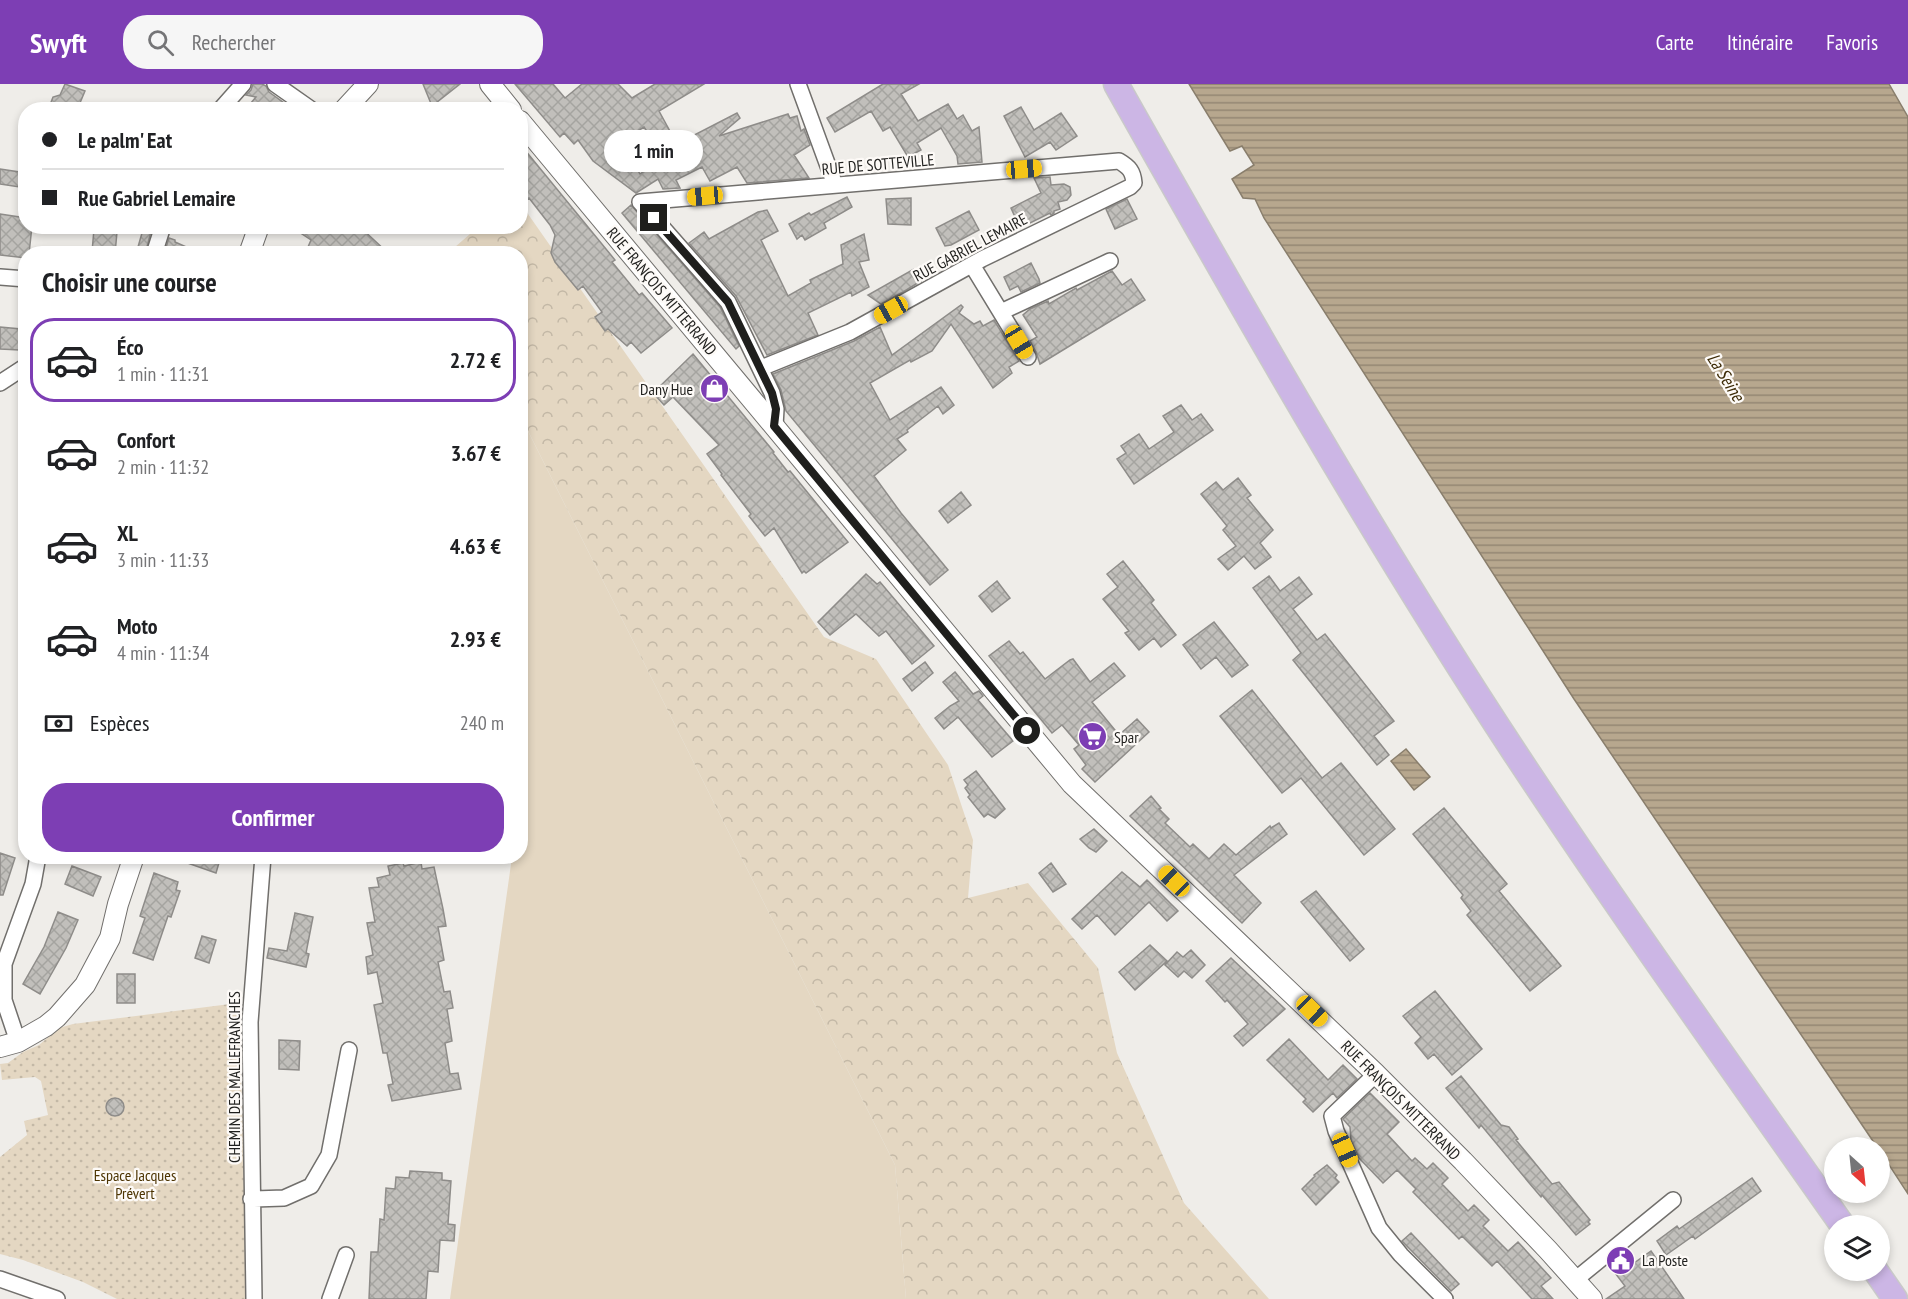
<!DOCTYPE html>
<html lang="fr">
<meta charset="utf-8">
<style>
body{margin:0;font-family:"PT Sans Narrow",sans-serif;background:#f6f6f6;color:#202124;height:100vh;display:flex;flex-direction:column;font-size:22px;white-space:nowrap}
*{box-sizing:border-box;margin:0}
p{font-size:20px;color:#757577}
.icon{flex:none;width:33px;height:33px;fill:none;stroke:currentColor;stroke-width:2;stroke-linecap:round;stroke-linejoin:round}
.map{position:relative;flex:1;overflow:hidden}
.panel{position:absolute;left:18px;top:162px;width:510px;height:618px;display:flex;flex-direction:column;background:#fff;border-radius:24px;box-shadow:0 3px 9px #0003}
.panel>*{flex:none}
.guide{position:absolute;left:18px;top:18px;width:510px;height:132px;border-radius:24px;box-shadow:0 3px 9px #0003;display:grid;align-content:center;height:132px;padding:0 24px;background:#fff}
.needle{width:39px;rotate:153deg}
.fabs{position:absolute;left:1824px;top:1053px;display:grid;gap:12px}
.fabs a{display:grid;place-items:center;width:66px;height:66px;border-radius:50%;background:#fff;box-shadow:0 3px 9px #0003;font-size:30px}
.end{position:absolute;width:27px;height:27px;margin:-14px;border:8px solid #1f1f1d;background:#fff;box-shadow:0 0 0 3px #fff}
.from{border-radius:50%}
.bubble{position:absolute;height:42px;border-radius:21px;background:#fff;box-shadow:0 3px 9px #0003;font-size:20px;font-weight:700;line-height:42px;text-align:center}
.car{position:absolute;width:18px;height:36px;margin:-18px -9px;border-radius:8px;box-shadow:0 0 4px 2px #0007;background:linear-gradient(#f5c518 24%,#345 0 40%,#f5c518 0 76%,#345 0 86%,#f5c518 0)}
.guide b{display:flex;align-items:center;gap:21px;height:57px;font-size:22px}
.guide b+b{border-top:2px solid #e0e0e0}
.guide i{width:15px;height:15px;background:#202124}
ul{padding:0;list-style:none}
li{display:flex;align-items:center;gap:18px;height:84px;margin:0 12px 9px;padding:0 12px;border:3px solid transparent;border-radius:24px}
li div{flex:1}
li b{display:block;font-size:22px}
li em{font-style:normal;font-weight:700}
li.active{border-color:#7d3eb4}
li>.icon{width:54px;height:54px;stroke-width:1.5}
h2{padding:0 24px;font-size:27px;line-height:72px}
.pay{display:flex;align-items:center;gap:15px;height:66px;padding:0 24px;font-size:22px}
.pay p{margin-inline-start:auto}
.primary-button{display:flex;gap:12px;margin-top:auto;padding:12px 24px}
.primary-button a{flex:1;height:69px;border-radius:24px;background:#7d3eb4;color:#fff;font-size:24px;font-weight:700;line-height:69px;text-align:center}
header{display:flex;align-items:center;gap:36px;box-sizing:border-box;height:84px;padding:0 30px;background:#7d3eb4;color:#fff}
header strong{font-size:28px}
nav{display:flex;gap:33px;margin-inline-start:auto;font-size:21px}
.search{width:420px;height:54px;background:#f6f6f6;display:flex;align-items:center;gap:15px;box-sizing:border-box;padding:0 21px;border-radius:24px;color:#757577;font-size:22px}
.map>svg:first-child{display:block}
</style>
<header>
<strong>Swyft</strong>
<div class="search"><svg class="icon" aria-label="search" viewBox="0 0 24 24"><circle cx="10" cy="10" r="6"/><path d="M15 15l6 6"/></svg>Rechercher</div>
<nav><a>Carte</a><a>Itinéraire</a><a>Favoris</a></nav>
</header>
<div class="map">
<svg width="1908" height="1215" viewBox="0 0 1908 1215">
<defs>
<pattern id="forest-crowns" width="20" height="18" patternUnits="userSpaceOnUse" patternTransform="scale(1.5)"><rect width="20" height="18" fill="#e4d7c2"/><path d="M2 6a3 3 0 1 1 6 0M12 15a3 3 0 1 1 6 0" fill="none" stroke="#c3b8a6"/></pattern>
<pattern id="park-dots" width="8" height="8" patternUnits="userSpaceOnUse" patternTransform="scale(1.5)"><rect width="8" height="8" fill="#e4d7c2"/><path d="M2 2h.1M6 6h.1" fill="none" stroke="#c3b8a6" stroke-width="1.8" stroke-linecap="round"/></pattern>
<pattern id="water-rules" width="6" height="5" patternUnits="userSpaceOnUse" patternTransform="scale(1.5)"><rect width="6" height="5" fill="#b7a78e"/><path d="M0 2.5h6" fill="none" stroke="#948773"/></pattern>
<pattern id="building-cross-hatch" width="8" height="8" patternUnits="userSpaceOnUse" patternTransform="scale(1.5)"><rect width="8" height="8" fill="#c1bfbb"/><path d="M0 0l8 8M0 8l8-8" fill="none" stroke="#a5a4a0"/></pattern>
</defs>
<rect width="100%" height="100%" fill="#efede9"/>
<path fill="#e4d7c2" d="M521 333 895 1081 906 1215H450L512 773 520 772Z"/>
<path fill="url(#forest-crowns)" d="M521 120 824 553 876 575 948 681 973 756 968 814 1028 799 1098 884 1117 969 1184 1119 1269 1215H906L895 1081 521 333 520 170H447L478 143 520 142Z"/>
<path fill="url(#park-dots)" d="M238 919 250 1215H117L83 1198 23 1176 0 1170V1073L27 1051 24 1037 48 1031 41 997 35 993 2 996 0 980 8 979 23 968 39 961 59 944 73 940Z"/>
<path fill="url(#water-rules)" stroke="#897e6c" stroke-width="1.5" d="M1189 0H1889L1908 33V1110L1880 1067V1064L1877 1063 1574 615 1264 134 1255 115 1243 114 1232 95 1254 81 1242 62 1230 67Z
M1406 665 1430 693 1414 706 1391 677Z"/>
<path fill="url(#building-cross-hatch)" stroke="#8e8c89" stroke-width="1.5" fill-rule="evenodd" d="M65 0 85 7 77 26H48L53 13 60 11Z
M253 0H262L266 2 269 8 294 26H245L256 13 246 11 251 6Z
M423 0H460L432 22Z
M515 0H553L565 14 582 0H618L632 14 655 0H704L659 27 677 60 737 29 740 34 719 52 788 30 790 34 797 32 801 47 804 45 810 61 794 71 809 94 747 99 737 83 710 97 702 83 676 96 680 104 663 105 658 95 636 109 593 77 578 56 574 60 564 49 560 53ZM644 43 663 73 640 90 620 58Z
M883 0H919L901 10 918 37 948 20 957 35 963 31 972 47 979 43 982 78 958 80 957 72 941 44 917 59 921 66 908 73 890 43 883 47 871 27 835 48 827 34Z
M1021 23 1034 46 1061 29 1077 52 1056 66 1050 58 1025 73 1004 32Z
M520 60 615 176 612 178 639 211 642 209 672 244 641 269 631 258 627 262 608 245 605 247 595 233 602 228 583 202 578 206 555 178 551 169 555 151 550 141 529 114 527 115 520 108Z
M0 85 26 89V104L0 100Z
M1050 93 1051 101 1064 100 1070 103 1071 111 1067 116 1058 118 1060 125 1054 127V129L1051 131 1050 129 1020 144 1011 124 1041 109 1034 94Z
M847 113 852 123 824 139 826 144 805 156 802 151 797 155 789 140 809 129 811 131Z
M911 114V141L888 140 886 115Z
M1127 115 1137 135 1115 145 1106 125Z
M631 121 720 223 739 262 736 265 622 129Z
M767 126 778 147 761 156 788 212 811 199 810 196 843 180 841 161 864 150 869 176 859 178 869 203 852 212 851 208 808 229 818 251 767 271 736 212 689 159 704 148 709 155 758 128Z
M969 127 979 146 951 161 945 162 936 144Z
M0 130 26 134V142H32L29 170H26V174L0 171Z
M144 142 152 144 145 170H136Z
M290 142H359L389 170H305L311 156Z
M94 145 117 148 115 170 92 168Z
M169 154 175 156V158L202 170H164Z
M1031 179 1039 195 1040 199 1021 208 1018 202 1010 206 1004 193Z
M914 185 921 197 903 208 881 220 868 211Z
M1112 187 1122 201 1131 195 1145 216 1040 280 1036 268 1030 257 1037 253 1023 231 1030 225 1048 217 1049 220 1076 204 1077 206Z
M961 221 963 223 959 229 974 240 980 237 983 242 994 236 1019 277 1009 283 1012 289 993 304 951 240 932 267 911 278 910 276 870 299 890 336 941 303 954 321 943 330 938 322 907 346 908 348 897 355 906 366 874 392 901 429 948 486 930 501 786 327 781 306 773 290 854 257 880 243 892 271Z
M0 243 21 245 19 266 0 265Z
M693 270 774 368 773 369 788 388 790 387 848 458 806 489 804 487 802 489 774 444 765 452 749 432 751 430 721 391 722 390 707 370 719 361 673 313 664 321 653 309Z
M1181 321 1192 336 1201 330 1213 346 1134 400 1117 375 1126 369 1121 362 1139 350 1149 365 1174 348 1163 332Z
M1238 394 1251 411 1247 414 1273 446 1260 459 1271 473 1255 485 1244 472 1228 486 1218 475 1236 462 1223 446 1227 442 1201 410 1216 398 1223 406Z
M961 408 971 421 948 439 939 427Z
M1123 477 1154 516 1151 519 1176 551 1161 563 1154 554 1139 566 1125 549 1129 547 1103 515 1118 503 1107 490Z
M866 490 877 500 880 498 934 562 912 580 886 547 879 552 856 530 830 551 818 538Z
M1269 492 1280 507 1299 493 1312 510 1293 525 1317 556 1325 550 1394 637 1374 652 1389 671 1377 681 1293 576 1301 569 1253 504Z
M997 497 1010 514 992 528 979 512Z
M1214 538 1248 581 1232 593 1216 573 1201 585 1183 561Z
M1009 557 1020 570 1023 568 1045 595 1070 576 1073 575 1090 598 1114 579 1125 592 1092 618 1119 651 1137 635 1149 648 1095 698 1082 685 1086 681 1074 665 1079 661 1062 641 1052 649 989 572Z
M925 578 933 589 912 607 903 595Z
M955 588 973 610 979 607 983 612 978 616 1013 657 992 673 958 633 944 645 935 634 950 622 959 617 943 598Z
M1252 606 1322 694 1341 679 1395 745 1364 771 1301 694 1282 709 1220 632Z
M976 687 1005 725 995 734 988 730 984 733 968 713 970 711 965 704 968 701 964 696Z
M1151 712 1161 724 1159 725 1169 735 1165 739 1190 763 1193 760 1209 775 1224 760 1236 771 1270 742 1271 744 1279 739 1287 750 1234 791 1261 819 1242 839 1130 732Z
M1444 724 1507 800 1499 807 1561 882 1530 907 1467 831 1471 827 1461 814 1463 811 1413 750Z
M1094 745 1107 757 1096 768 1089 764 1080 755Z
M0 769 15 774 3 811H0Z
M176 772H221L216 789 176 775Z
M421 778 422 785 434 783 443 825 446 842 438 843 444 876 438 878 444 908 450 907 453 924 447 925 452 957 445 959 450 990 458 989 461 1005 392 1017 388 1001 393 1000 387 969H383L374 921 383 919 377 888 368 890 366 873 373 871 367 839 375 838 369 804 379 803 377 794 390 791 388 782 403 779 404 782Z
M1051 779 1066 800 1053 808 1039 789Z
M72 782 101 793 93 812 65 800Z
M1122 788 1140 803 1147 796 1178 827 1167 837 1149 818 1115 851 1097 831 1082 845 1072 835Z
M154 789 178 798 176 806 180 807 171 833 168 832 153 876 133 869 145 834 140 832Z
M1316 807 1364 865 1350 877 1301 818Z
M58 828 78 836 66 864 40 910 23 900 44 863Z
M295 829 313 833 306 869 309 870 306 883 267 874 269 864 287 867Z
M202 852 216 856 209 879 195 874Z
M1150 861 1167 877 1135 906 1119 888Z
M1191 866 1205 881 1192 894 1184 887 1178 893 1165 881 1177 868 1183 873Z
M1231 874 1285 925 1243 962 1234 952 1248 940 1227 916 1225 918 1206 897Z
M117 890H135V919H117Z
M1435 907 1482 965 1452 991 1434 970 1428 975 1415 959 1421 953 1403 932Z
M1289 955 1328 996 1343 981 1357 995 1337 1014 1333 1009 1313 1028 1303 1018 1306 1015 1267 976Z
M279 956 300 957 299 986 279 985Z
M1461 992 1501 1041 1509 1043 1518 1055 1516 1056 1552 1100 1559 1098 1590 1136 1588 1138 1590 1140 1576 1151 1542 1111 1541 1113 1530 1100 1481 1041 1479 1044 1446 1004Z
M1370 1009 1399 1038 1387 1050 1412 1077 1415 1074 1427 1085 1433 1079 1448 1094 1442 1100 1468 1127 1474 1121 1489 1136 1483 1142 1508 1167 1518 1158 1551 1194 1541 1202 1553 1215H1532L1497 1177 1492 1182 1462 1152 1459 1155 1413 1108 1416 1105 1397 1086 1383 1099 1359 1074 1351 1056 1350 1043 1343 1035Z
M106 1023a9 9 0 1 1 18 0a9 9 0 1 1-18 0Z
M1327 1081 1337 1091 1335 1094 1339 1098 1316 1121 1302 1105 1315 1092 1314 1091Z
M410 1087 442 1089V1096L451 1097 448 1140 455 1141 454 1157 440 1156 438 1188 428 1187 426 1215H369L371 1168H378L380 1135 384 1136 386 1104 395 1105 396 1093 409 1094Z
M1752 1094 1761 1107 1695 1155 1693 1152 1666 1171 1657 1157 1677 1142 1679 1145Z
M1411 1149 1459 1200 1451 1207 1402 1157Z
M1651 1167 1684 1215H1606L1625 1202 1609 1181 1625 1168 1634 1179Z"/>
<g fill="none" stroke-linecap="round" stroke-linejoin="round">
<defs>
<path id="minor" d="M275 0 312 26
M798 0 835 101
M220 26 243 0
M640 118 1119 77C1129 83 1133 87 1134 99L1130 103 982 175 850 248 761 284
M640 118 728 218 772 309 776 325 775 342
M154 170 163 142
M972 181 1028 273
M0 193 26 195
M1001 228 1110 177
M0 299 26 282
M18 958 4 916V880L33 800 38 772
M1376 990 1332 1032 1336 1047 1379 1144 1401 1171 1445 1215
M251 1115 284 1114 311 1102 329 1071 349 966
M0 1195 57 1215
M1575 1196 1673 1116
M254 1215 250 938 263 772
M330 1215 346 1171"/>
<path id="tertiary" d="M490 0 511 26
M344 26 368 0
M520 37 1072 700 1376 990 1463 1077 1548 1166 1592 1215
M249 170 259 142
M0 963 18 958 46 942 57 933 85 901 110 854 118 820 134 772"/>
<path id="primary" d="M1116 0C1243 225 1371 450 1513 666 1619 827 1732 984 1843 1142
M1875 1186 1895 1215"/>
</defs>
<use href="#minor" stroke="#716f6c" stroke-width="18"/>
<use href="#tertiary" stroke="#716f6c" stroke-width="22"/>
<use href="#primary" stroke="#c9c9c9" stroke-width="27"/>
<use href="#minor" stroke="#fff" stroke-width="15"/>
<use href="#tertiary" stroke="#fff" stroke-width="20"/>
<use href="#primary" stroke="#ccb6e5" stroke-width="24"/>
</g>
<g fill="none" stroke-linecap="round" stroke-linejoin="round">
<path stroke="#1f1f1d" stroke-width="8" d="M654 134 728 218 772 309 776 325 774 342 1027 647"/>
</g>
<defs>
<symbol id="shop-disc" viewBox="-11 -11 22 22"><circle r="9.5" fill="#7d3eb4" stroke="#fdfaf7"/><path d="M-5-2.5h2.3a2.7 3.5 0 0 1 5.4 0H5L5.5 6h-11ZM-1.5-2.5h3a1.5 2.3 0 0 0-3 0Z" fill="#fff"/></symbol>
<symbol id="supermarket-disc" viewBox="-11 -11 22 22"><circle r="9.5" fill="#7d3eb4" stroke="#fdfaf7"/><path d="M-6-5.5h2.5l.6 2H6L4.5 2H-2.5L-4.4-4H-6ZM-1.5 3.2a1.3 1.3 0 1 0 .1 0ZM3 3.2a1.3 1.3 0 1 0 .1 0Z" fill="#fff"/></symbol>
<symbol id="civic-disc" viewBox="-11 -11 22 22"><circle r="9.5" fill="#7d3eb4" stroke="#fdfaf7"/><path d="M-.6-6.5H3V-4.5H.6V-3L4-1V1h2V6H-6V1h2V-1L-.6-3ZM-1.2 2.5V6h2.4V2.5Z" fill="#fff"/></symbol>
</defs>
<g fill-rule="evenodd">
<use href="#shop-disc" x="698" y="288" width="33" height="33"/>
<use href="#supermarket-disc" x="1076" y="636" width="33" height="33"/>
<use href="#civic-disc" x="1604" y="1160" width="33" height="33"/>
</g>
<g text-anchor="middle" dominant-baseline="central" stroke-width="4.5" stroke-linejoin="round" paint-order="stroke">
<g font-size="16" fill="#1f1f1d" stroke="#fdfaf7">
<text transform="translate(878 80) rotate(-5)">RUE DE SOTTEVILLE</text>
<text transform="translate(970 163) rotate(-28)">RUE GABRIEL LEMAIRE</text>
<text transform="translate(662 207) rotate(50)">RUE FRANÇOIS MITTERRAND</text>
<text transform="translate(234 993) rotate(-90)">CHEMIN DES MALLEFRANCHES</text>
<text transform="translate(1401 1016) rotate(45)">RUE FRANÇOIS MITTERRAND</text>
</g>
<g font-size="16" fill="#1f1f1d" stroke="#fdfaf7" text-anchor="start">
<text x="693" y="305" text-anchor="end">Dany Hue</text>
<text x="1114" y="653">Spar</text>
<text x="1642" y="1176">La Poste</text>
</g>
<g font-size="16" fill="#4d3503" stroke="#fdfaf7">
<text x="135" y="1091">Espace Jacques<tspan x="135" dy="18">Prévert</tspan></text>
</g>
<g font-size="18" font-style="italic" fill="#3d2b07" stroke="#fdfaf7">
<text transform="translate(1726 293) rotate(58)">La Seine</text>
</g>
</g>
</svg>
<div class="fabs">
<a><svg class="needle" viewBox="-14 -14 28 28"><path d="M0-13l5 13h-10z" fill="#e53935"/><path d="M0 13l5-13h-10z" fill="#757577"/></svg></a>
<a><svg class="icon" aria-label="layers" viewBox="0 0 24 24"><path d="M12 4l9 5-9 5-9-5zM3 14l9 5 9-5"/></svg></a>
</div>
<i class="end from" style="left:1027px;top:647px"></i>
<i class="end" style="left:654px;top:134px"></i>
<div class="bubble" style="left:604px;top:46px;width:99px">1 min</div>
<i class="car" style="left:1024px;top:85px;rotate:85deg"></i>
<i class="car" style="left:705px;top:112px;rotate:265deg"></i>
<i class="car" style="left:891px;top:226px;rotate:241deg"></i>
<i class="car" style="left:1019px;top:258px;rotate:149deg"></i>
<i class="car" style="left:1174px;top:797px;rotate:314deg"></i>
<i class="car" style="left:1312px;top:927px;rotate:134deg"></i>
<i class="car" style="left:1345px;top:1066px;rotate:156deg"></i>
<div class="guide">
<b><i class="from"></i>Le palm' Eat</b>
<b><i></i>Rue Gabriel Lemaire</b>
</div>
<section class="panel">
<h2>Choisir une course</h2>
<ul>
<li class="active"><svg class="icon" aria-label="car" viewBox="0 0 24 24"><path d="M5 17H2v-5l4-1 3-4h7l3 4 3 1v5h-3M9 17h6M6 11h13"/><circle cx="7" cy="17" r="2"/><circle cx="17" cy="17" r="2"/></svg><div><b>Éco</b><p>1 min · 11:31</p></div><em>2.72 €</em></li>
<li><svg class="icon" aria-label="car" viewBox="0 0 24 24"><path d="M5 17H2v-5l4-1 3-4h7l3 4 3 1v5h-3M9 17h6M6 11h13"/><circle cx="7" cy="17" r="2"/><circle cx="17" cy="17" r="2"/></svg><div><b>Confort</b><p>2 min · 11:32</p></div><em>3.67 €</em></li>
<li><svg class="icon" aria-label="car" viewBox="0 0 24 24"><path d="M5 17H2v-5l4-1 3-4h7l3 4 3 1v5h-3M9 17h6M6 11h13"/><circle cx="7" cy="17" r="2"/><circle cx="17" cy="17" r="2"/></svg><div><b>XL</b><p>3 min · 11:33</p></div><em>4.63 €</em></li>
<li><svg class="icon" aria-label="car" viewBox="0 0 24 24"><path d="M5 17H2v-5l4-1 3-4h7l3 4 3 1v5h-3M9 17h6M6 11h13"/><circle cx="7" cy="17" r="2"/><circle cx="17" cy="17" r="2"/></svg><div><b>Moto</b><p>4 min · 11:34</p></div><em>2.93 €</em></li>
</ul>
<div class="pay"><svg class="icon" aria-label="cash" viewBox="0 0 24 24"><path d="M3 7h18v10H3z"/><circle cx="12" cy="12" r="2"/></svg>Espèces<p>240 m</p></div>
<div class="primary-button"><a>Confirmer</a></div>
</section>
</div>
